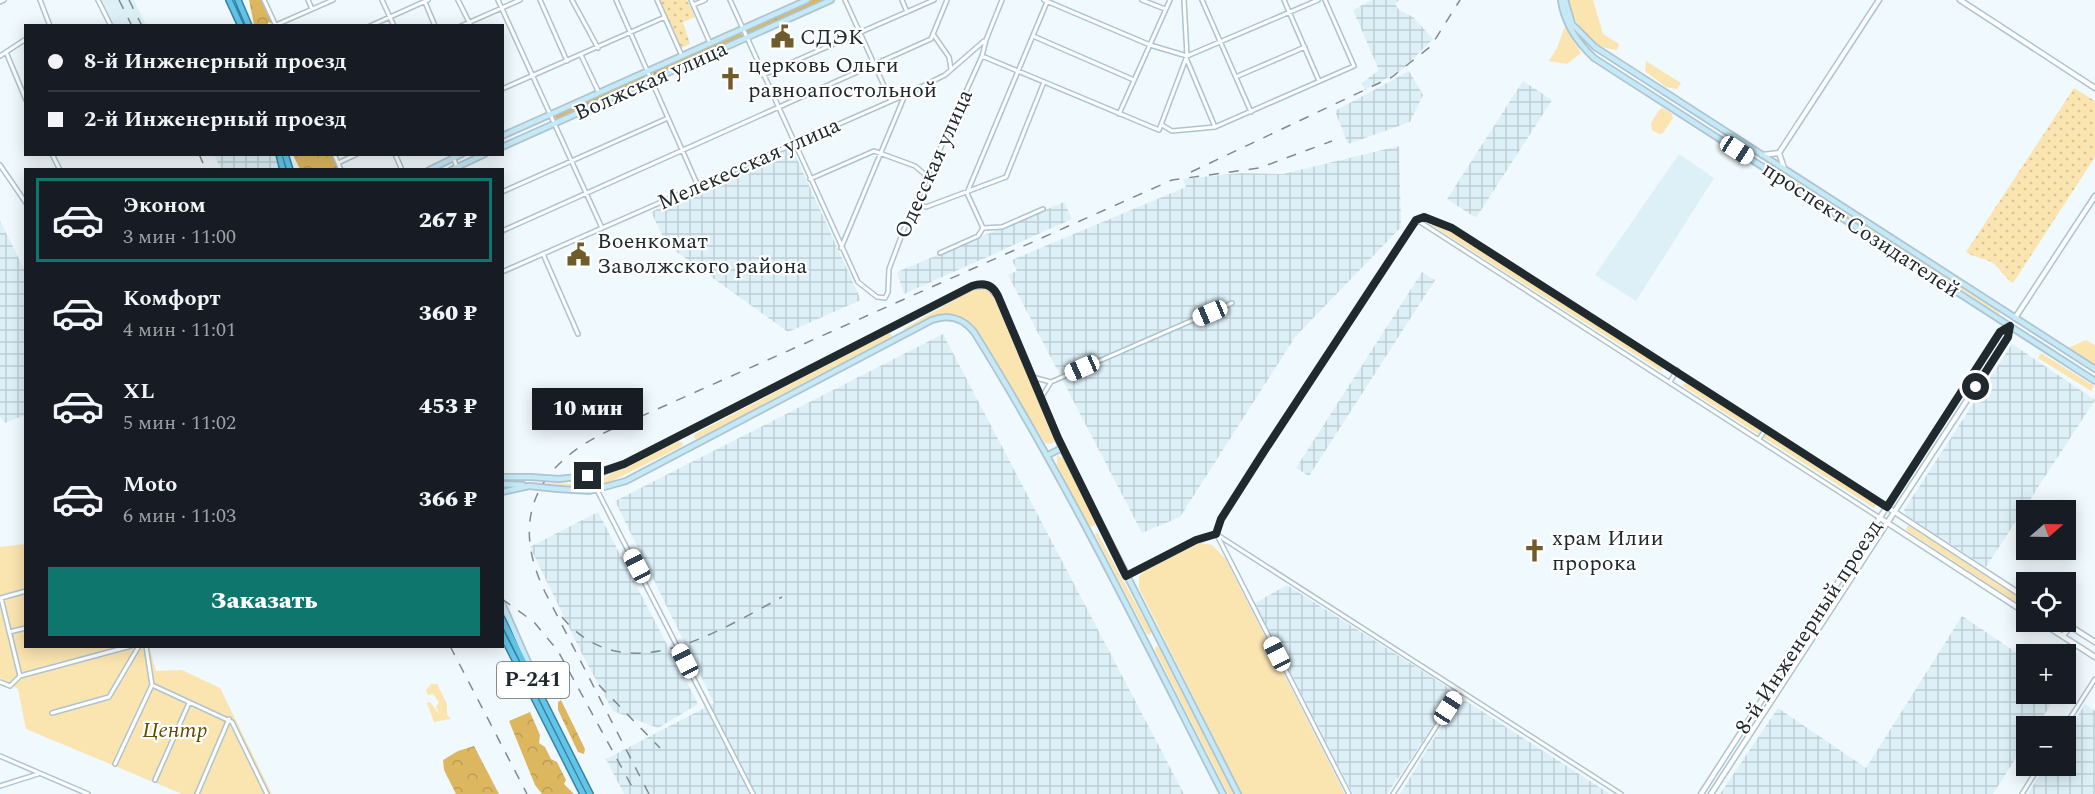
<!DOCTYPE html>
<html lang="ru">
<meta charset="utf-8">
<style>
body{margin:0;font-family:Spectral,serif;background:#20242c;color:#f1f3f6;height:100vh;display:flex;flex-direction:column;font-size:22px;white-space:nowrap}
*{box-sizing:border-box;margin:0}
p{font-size:20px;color:#9ea1a6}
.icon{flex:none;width:33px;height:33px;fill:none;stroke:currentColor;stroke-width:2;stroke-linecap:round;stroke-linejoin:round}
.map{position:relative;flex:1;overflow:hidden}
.panel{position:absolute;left:24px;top:168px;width:480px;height:480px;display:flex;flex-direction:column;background:#171b24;border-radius:0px;box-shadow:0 3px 15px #0003}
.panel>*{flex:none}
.banner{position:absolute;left:24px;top:24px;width:480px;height:132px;border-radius:0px;box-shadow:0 3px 15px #0003;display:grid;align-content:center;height:132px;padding:0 24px;background:#171b24}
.needle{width:39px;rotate:70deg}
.fabs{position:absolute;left:2016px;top:500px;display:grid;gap:12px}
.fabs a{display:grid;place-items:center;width:60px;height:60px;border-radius:0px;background:#171b24;box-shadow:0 3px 15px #0003;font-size:30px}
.end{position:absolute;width:27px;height:27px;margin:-14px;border:8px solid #20292d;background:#fff;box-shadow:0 0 0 3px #fff}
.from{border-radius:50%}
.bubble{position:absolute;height:42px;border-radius:0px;background:#171b24;box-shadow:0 3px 15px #0003;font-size:20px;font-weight:800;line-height:42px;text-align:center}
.car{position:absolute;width:18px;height:36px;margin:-18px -9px;border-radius:8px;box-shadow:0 0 4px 2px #0007;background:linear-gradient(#fff 24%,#345 0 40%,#fff 0 76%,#345 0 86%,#fff 0)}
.banner b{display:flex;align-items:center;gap:21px;height:57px;font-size:22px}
.banner b+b{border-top:2px solid #363941}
.banner i{width:15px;height:15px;background:#f1f3f6}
ul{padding:10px 0 0;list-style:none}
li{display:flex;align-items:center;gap:18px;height:84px;margin:0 12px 9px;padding:0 12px;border:3px solid transparent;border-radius:0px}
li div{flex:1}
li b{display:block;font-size:22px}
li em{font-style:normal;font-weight:800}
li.active{border-color:#0f766e}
li>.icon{width:54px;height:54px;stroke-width:1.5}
.cta{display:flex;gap:12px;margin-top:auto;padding:12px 24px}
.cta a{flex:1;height:69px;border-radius:0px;background:#0f766e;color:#fff;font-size:24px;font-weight:800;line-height:69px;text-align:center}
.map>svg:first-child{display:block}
</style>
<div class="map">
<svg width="2095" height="794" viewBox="0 0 2095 794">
<defs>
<pattern id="industrial-grid" width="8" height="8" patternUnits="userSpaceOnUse" patternTransform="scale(1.5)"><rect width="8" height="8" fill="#ddf0f8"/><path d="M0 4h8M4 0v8" fill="none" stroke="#bdced5"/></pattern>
<pattern id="forest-crowns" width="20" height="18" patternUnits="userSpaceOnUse" patternTransform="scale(1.5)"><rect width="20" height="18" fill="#dcb75f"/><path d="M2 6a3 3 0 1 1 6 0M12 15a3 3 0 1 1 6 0" fill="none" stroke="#bc9d53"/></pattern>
<pattern id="park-dots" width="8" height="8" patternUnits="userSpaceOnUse" patternTransform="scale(1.5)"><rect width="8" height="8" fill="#fae4b0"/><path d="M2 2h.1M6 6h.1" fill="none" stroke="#d6c498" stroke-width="1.8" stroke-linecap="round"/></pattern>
</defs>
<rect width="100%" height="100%" fill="#f0f9fd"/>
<path fill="#ddf0f8" d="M98 0H134L146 25H111Z
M1679 154 1714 178 1636 301 1595 275Z"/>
<path fill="url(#industrial-grid)" d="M1372 0H1399L1395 4 1399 10 1413 17 1433 39 1402 70 1365 90 1362 83 1379 70 1353 10Z
M1409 71 1423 95 1410 122 1348 144 1335 111Z
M1523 81 1552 100 1476 218 1447 199Z
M791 146 861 300 788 332 667 245 651 212Z
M1399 146 1401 227 1295 337 1180 517 1142 533 1008 275 1017 271 1012 260 1186 187 1183 179 1241 173 1283 174Z
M214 155H275L279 169H221Z
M1064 202 1072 219 904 294 897 272Z
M0 221 26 273 25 415 5 423 0 417Z
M1422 272 1435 280 1309 476 1296 468Z
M943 334 1184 794H624L606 759 714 703 615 501Z
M2012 344 2095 400 1986 567 1907 516 1904 510Z
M598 512 698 704 658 728 613 711 583 656 530 547Z
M1287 585 1446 686 1452 693 1448 704 1387 794H1353L1255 603Z
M1962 616 2026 659V693H2058L2037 726H2026V742L1993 794H1720L1778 708 1866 768Z
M1466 701 1610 794H1400L1454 706Z
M2085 704 2095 711V794H2028L2046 765H2066V735Z"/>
<path fill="#fae4b0" d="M1568 0H1593L1603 34 1619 44 1617 50C1591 49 1573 24 1568 0Z
M1565 26 1581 53 1567 64 1549 61 1557 48Z
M1646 61 1681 83 1677 89 1666 87 1645 71Z
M1663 108 1672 114 1673 118 1663 133 1659 134 1652 130 1651 123 1659 110Z
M1793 180 1999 312V314L1792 182Z
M1425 221 1458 235 1664 366 1661 371Z
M984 287 991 290 997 297 1054 436 1055 441 1051 444 1045 443 976 331C956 304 931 318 906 330L903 329 974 289Z
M888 333 892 334 891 337 697 439 694 438 695 434Z
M2086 340 2095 345V365L2068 348Z
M2041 353 2094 386 2091 391 2038 358Z
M1687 380 1876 504 1874 508 1683 386Z
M679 441 683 443 682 446 604 485 584 488 528 482 578 484 597 481Z
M1057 455 1066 461 1097 524 1090 527 1087 523 1057 465Z
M1908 525 2026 602V609L1906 530Z
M1097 532 1151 632 1150 635 1147 634 1095 535Z
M1200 543 1212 545 1225 558 1345 794H1242L1139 588V577L1144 571Z
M25 544 26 646 149 647 156 671 182 670 220 688 272 794H182L26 729 18 689 0 678V547Z
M1156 646 1159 648 1234 794H1228L1155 650Z
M431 684H437L447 704V715L451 719 434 722 427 703 430 702 440 715 436 707 439 702 433 694 428 695 426 690Z"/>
<path fill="url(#forest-crowns)" d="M249 0H266L276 25 268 22V25H254Z
M812 0H825L746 35 744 30Z
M741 32 743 37 654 77 652 72Z
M644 75 646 80 556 119 554 115Z
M293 155H336L343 169H300Z
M561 700 585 749 584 754 578 752 558 710V702Z
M530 712 540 735 539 743 545 747 551 759 557 762 566 780 564 784 574 794H542L535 785 509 721Z
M474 746 499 794H456L444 770 443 760 458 751Z"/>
<path fill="url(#park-dots)" d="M658 0H687L695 17 683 22 690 44 679 49Z
M2074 88 2095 101V157L2013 283C2004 278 2001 269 1993 263 1985 258 1975 258 1966 252Z"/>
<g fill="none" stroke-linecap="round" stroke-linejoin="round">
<defs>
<path id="minor" d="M40 0 50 26
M98 0 111 26
M264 0 276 26
M308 0 312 9
M382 0 394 26
M458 0 471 26
M498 0 602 228
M540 0 567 61
M572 0 598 48
M616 0 698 186
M657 0 682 56
M691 0 710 43
M730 0 858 282 877 297 885 298 888 292 889 269 904 229 982 56 986 40 1002 0
M845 0 891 101
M902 0 907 12
M1044 0 1150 45 1187 56 1318 0
M1142 0 1165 9
M1202 0 1251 112
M1284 0 1319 81
M0 2 4 0
M425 2 435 26
M693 5 705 0
M276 25 333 0
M370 26 428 0
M461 26 520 0
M933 34 949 57 951 69
M1033 36 1134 80
M6 52 26 100
M581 55 599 93
M0 56 26 39
M982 56 1159 130 1187 56 1184 0
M1187 60 1215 127
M763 75 934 0
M1238 76 1305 47
M502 89 665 17
M1119 114 1170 0
M1162 125 1172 131 1215 127 1354 66 1325 0
M52 154 60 170
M334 154 341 170
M395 154 402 170
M452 154 458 170
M338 163 357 154
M0 165 26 203
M810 179 874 151 915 166 928 177
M502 192 668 118
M917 204 926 207 1006 177 1044 82
M1417 220 1424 217 1452 228 1887 507
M1417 220 1880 518
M983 228 967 193 1047 2
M502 231 931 39 947 0
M841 248 905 95
M940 253 978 236 983 228 1002 227 1043 209
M543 254 578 334
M502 272 905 95 945 75 984 41
M1032 377 1051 382
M1670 382 1677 370
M1041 398 1051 382 1232 303
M1759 439 1766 429
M597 490 753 794
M1216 534 1621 794
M1216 534 1221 519 1263 453 1417 220
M1217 535 1349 794
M1126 576 1196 540 1216 534
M1 598 26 591
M9 632 26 628
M146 646 152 685 232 722 267 794
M20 676 131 646
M0 682 10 686 20 676 1 598
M52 713 109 697 139 646
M2065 726 2095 679
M0 756 88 794
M115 764 152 685
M155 780 189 703
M0 786 38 774
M197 794 229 719
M1393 794 1459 691
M2022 794 2040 765"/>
<path id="tertiary" d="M1960 0 2095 88
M1762 155 1779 153
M1784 168 1779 153 1879 0
M2015 318 2095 196
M1887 507 2026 598
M1880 518 2026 613
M2039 621 2095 657
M2062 621 2095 642
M2063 636 2070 626
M1701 794 2000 332 2010 326
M1711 794 2008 337 2009 326"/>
<path id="secondary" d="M1561 0C1564 23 1577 42 1594 58L2095 381
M1565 0 1572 24 1595 47 2095 369
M502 136 807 0
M502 147 831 0
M429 170 462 154
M451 170 485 154
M1048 455 1062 448
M502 477H530
M559 479 595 475 624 464 973 286 988 285 998 296 1062 448 1238 794
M502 484 523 485
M558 489 590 491 626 481 932 320C948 314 963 318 974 332 1067 481 1143 638 1223 794
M502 492 529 486
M502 603 538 685"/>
<path id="trunk" d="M229 0 241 26
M238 0 249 26
M279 154 283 170
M285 154 290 170
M502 619 590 794
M502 634 583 794"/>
</defs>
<use href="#minor" stroke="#aec4cf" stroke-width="6"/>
<use href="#tertiary" stroke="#aec4cf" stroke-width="7"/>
<use href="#secondary" stroke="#aec4cf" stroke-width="8"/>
<use href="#trunk" stroke="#3385a3" stroke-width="8"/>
<use href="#minor" stroke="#fff" stroke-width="3"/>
<use href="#tertiary" stroke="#fff" stroke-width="4"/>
<use href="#secondary" stroke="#c5e9f7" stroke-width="4.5"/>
<use href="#trunk" stroke="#64c4e8" stroke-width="5"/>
<path stroke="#818a8e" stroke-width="1.5" stroke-dasharray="10 10" stroke-linecap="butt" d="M119 0 132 26
M129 0 142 26
M199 154 206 170
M1191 172 1392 77 1431 46 1460 0
M502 599 534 622 558 651 636 794
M562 617C624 692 715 633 782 597
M450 646 527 794
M599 685 660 748
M649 794 545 592C509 518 537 465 608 431L1172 180 1259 168 1332 141"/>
<defs>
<path id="secondary-bridge" d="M530 477 559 479
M529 486 558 489"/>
</defs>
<use href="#secondary-bridge" stroke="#aec4cf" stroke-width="8" stroke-linecap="butt"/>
<use href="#secondary-bridge" stroke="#c5e9f7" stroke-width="4.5"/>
</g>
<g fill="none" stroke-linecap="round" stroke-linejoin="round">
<path stroke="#20292d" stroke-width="8" d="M588 476 624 464 972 286C984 282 993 285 998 296L1058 438 1126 576 1196 540 1216 534 1221 519 1263 453 1416 220 1424 217 1452 228 1887 507 2000 332 2010 326 2008 337 1976 387"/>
</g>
<defs>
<symbol id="civic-bare" viewBox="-9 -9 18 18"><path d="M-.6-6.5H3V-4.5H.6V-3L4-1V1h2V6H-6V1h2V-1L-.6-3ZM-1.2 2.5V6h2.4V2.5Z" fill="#705b2a" stroke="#fff" stroke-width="2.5" paint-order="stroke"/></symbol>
<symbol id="church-bare" viewBox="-9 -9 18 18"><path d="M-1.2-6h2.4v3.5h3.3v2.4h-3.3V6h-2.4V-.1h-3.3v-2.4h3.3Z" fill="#705b2a" stroke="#fff" stroke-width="2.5" paint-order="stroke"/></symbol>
</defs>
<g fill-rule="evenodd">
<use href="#civic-bare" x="766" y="20" width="33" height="33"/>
<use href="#church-bare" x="714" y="62" width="33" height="33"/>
<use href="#civic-bare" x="562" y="238" width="33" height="33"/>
<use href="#church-bare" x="1518" y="534" width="33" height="33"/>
</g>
<g text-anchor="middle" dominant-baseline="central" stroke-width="4.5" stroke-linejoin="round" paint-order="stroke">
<rect fill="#fff" stroke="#63696c" stroke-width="1.5" x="497" y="662" width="72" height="36" rx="4.5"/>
<g font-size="21" font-weight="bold" fill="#20292d">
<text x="533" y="680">Р-241</text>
</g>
<g font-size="22" fill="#20292d" stroke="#fff" text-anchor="start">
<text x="800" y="37">СДЭК</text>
<text x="748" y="65">церковь Ольги<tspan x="748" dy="25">равноапостольной</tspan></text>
<text x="597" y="241">Военкомат<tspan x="597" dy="25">Заволжского района</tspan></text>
<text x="1552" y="538">храм Илии<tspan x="1552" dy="25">пророка</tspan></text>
</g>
<g font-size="22" fill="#20292d" stroke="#fff">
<text transform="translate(651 81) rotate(-24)">Волжская улица</text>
<text transform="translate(749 164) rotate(-24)">Мелекесская улица</text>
<text transform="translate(934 164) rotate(-66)">Одесская улица</text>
<text transform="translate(1861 230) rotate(33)">проспект Созидателей</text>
<text transform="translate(1809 627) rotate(-57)">8-й Инженерный проезд</text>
</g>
<g font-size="22" font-style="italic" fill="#634b00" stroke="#fff">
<text x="175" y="730">Центр</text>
</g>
</g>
</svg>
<div class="fabs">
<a><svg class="needle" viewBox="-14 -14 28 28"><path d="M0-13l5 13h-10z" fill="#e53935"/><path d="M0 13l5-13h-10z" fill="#9ea1a6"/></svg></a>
<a><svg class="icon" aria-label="locate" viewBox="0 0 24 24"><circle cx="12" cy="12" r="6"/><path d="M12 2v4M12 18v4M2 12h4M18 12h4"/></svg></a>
<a>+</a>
<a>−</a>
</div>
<i class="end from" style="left:1976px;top:387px"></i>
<i class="end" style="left:588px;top:476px"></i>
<div class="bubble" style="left:532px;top:388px;width:111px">10 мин</div>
<i class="car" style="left:1737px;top:150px;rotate:123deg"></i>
<i class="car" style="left:1210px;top:313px;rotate:247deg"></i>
<i class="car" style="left:1082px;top:368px;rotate:246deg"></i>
<i class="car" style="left:637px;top:566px;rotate:332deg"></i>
<i class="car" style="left:1277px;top:654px;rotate:333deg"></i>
<i class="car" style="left:685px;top:661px;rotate:333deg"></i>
<i class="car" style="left:1448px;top:708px;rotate:33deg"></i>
<div class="banner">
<b><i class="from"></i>8-й Инженерный проезд</b>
<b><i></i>2-й Инженерный проезд</b>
</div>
<section class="panel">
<ul>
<li class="active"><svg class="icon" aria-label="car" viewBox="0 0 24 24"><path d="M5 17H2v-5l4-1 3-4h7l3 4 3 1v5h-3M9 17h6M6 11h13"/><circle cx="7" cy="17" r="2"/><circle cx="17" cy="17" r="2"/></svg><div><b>Эконом</b><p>3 мин · 11:00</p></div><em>267 ₽</em></li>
<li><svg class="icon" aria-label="car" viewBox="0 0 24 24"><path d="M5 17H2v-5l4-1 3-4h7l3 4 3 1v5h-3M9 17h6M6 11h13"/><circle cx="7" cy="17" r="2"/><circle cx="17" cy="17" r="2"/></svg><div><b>Комфорт</b><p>4 мин · 11:01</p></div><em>360 ₽</em></li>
<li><svg class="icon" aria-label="car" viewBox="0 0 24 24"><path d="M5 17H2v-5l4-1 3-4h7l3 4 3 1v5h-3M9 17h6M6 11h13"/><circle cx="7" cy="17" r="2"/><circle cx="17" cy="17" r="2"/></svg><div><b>XL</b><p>5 мин · 11:02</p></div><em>453 ₽</em></li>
<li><svg class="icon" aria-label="car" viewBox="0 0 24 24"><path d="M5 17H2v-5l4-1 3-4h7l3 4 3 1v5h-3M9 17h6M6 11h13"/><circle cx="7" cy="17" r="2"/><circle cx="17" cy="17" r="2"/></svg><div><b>Moto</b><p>6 мин · 11:03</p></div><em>366 ₽</em></li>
</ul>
<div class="cta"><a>Заказать</a></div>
</section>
</div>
